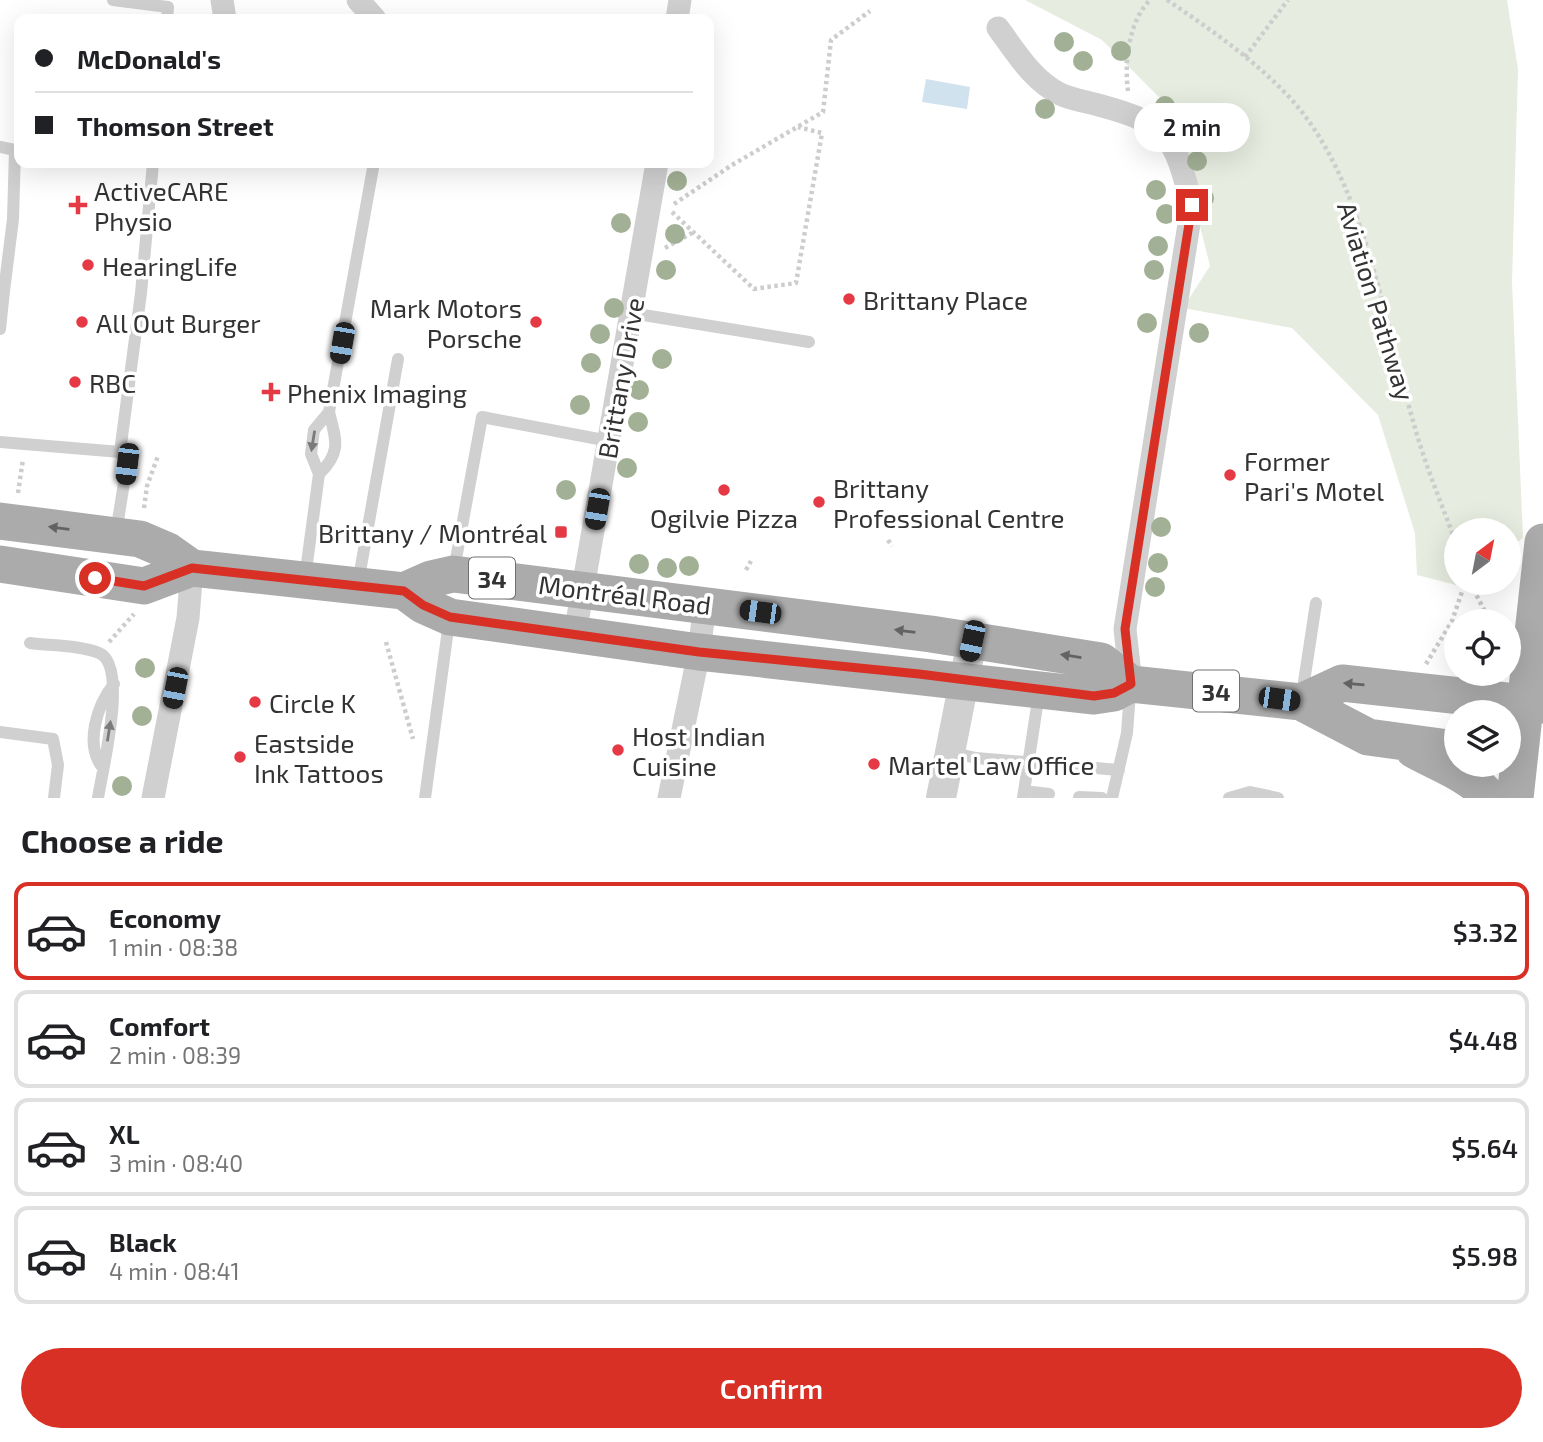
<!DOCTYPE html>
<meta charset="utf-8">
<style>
body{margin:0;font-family:"Exo 2",sans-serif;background:#f6f6f6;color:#202124;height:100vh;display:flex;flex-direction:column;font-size:26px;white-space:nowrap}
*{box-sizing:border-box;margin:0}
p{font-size:23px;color:#757577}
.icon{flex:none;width:38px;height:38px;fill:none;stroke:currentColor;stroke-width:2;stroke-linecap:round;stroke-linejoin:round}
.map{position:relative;height:798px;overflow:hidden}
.sheet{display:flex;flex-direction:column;background:#fff;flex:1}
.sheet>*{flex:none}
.top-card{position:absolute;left:14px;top:14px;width:700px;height:154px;border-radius:14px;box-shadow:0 7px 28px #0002;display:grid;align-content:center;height:154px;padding:0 21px;background:#fff}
.needle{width:46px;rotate:32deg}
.fabs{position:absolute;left:1444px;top:518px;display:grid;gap:14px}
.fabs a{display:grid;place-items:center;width:77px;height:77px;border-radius:50%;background:#fff;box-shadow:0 7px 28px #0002;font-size:35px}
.end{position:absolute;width:32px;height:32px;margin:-16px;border:9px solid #d93025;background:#fff;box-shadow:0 0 0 4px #fff}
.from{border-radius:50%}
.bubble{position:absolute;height:49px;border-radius:24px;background:#fff;box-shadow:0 7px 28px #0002;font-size:23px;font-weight:600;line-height:49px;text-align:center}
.car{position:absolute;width:21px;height:42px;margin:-21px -10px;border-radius:9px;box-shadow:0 0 5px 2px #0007;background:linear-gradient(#222 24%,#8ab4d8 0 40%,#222 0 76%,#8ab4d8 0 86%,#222 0)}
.top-card b{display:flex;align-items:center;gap:24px;height:66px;font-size:26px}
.top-card b+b{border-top:2px solid #e0e0e0}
.top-card i{width:18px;height:18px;background:#202124}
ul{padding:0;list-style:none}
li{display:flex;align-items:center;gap:21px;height:98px;margin:0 14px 10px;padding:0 7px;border:4px solid #e0e0e0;border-radius:14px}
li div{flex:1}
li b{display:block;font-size:26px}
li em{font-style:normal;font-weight:600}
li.current{border-color:#d93025}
li>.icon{width:63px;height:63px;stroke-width:1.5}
h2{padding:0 21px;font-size:32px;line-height:84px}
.primary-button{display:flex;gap:14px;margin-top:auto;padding:14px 21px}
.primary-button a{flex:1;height:80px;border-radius:42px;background:#d93025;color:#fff;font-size:28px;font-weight:600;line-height:80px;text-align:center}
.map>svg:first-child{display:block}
</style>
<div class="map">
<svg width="1543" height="798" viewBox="0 0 1543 798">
<rect width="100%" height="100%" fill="#fff"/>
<path fill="#e6ecdf" d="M1025 0H1507L1518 69 1512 282 1523 538 1509 548 1508 530H1456V583H1459L1456 585 1417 575 1415 533 1378 415 1292 328 1183 308 1210 266 1184 162 1183 121 1102 40Z"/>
<path fill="#cfe2ee" d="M926 79 970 87 967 109 922 102Z"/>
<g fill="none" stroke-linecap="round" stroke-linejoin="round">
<path stroke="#cdcdcd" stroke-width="4.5" stroke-dasharray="3.5 3.5" stroke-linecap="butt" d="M1167 0C1210 29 1255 60 1291 99 1366 182 1384 324 1415 428 1426 467 1442 505 1456 543
M1245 57 1288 0
M1128 91C1124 61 1129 21 1150 0
M674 204 732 165 823 112 831 40 870 11
M672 212 754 289 796 283 822 133 798 127
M665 248 692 233
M18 493 23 459
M144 508 147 486 158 456
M888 540 892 546
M746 570 751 561
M1470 583 1490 621
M109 642 134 614
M386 642 413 739
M1426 664 1452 621 1465 583"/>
<path stroke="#d0d0d0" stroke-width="12" d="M113 0 168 7 167 19
M0 147 15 150 13 219 4 291 0 290
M631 313 809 342
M0 329 4 291
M0 442 120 452 141 293 153 163
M319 474C342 452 336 440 329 412L373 168
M116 533 127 464 120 452
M454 570 482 417 609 441
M305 578 319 474 311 454 314 430 329 412
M358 583 398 359
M30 643C51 646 80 645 99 653 129 665 102 771 98 798
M1302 695 1316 603
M0 732 53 739 58 765 54 798
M950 752 976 758 1119 770
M103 768C84 745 97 705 114 684
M1024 791 1049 794
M1079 797 1102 798
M425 798 449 622
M1023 798 1039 693
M1112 798 1127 733 1130 692
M1229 798 1250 792 1278 798"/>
<path stroke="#d0d0d0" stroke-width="23" d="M222 0 225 19
M358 0 375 19
M677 19 680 0
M998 28C1016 52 1032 80 1060 94 1073 100 1089 102 1102 106 1172 125 1174 139 1192 205L1125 629 1131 684
M575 634 657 163
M153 798 188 618 192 568
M669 798 699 652 705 604"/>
<path stroke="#d0d0d0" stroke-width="30" d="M941 798 972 641"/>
<path stroke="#ababab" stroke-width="37" d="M0 521 140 539 168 551 192 568 404 591 431 579 453 574 931 634 1101 661 1131 684
M0 564 144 586 192 568
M404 591 423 605 450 617 699 652 1094 696 1114 693 1131 684 1301 702 1368 737 1456 749
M1301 702 1342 683 1543 705
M1414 750C1437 763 1474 776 1489 798
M1515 798 1543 542"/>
</g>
<g fill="#a2b095">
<circle cx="1064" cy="42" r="10"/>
<circle cx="1121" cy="51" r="10"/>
<circle cx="1083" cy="61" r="10"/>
<circle cx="1165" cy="106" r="10"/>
<circle cx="1045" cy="109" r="10"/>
<circle cx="1195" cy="137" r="10"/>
<circle cx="1197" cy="161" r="10"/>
<circle cx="677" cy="181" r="10"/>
<circle cx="1156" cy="190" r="10"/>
<circle cx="1204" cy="198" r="10"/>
<circle cx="1166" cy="214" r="10"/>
<circle cx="621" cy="223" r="10"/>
<circle cx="675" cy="234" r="10"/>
<circle cx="1158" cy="246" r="10"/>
<circle cx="666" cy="270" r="10"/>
<circle cx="1154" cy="270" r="10"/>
<circle cx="614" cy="308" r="10"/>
<circle cx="1147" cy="323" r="10"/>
<circle cx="1199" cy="333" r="10"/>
<circle cx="600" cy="334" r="10"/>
<circle cx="662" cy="359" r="10"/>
<circle cx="591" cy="363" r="10"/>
<circle cx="639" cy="390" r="10"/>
<circle cx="580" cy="405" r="10"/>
<circle cx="638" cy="422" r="10"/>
<circle cx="627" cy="468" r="10"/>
<circle cx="566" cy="490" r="10"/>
<circle cx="1161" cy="527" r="10"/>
<circle cx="1158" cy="563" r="10"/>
<circle cx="639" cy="564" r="10"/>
<circle cx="689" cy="566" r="10"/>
<circle cx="667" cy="568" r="10"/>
<circle cx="1155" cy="587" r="10"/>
<circle cx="145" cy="668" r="10"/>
<circle cx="142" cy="716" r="10"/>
<circle cx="122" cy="786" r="10"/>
</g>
<defs><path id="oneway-solid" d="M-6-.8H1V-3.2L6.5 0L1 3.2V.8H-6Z" transform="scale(1.75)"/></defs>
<g fill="#7a7a7a">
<use href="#oneway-solid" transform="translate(313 441) rotate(99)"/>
<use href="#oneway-solid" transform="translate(109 731) rotate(-81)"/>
</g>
<g fill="#636363">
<use href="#oneway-solid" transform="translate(59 528) rotate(-173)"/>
<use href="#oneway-solid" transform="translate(905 631) rotate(-173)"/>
<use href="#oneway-solid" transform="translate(1071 656) rotate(-171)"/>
<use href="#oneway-solid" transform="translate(1354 684) rotate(-175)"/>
</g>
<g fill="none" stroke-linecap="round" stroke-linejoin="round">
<path stroke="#d93025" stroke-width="9" d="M95 578 144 586 192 568 404 591 423 605 450 617 699 652 919 674 1094 696 1114 693 1131 684 1125 629 1192 205"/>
</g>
<g fill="#e63946" stroke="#fff" stroke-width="2.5">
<path d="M74.5 194.5h7v7h7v7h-7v7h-7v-7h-7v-7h7z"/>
<circle cx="88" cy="265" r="7"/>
<circle cx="849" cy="299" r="7"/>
<circle cx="82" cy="322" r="7"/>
<circle cx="536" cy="322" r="7"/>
<circle cx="75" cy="382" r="7"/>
<path d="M267.5 381.5h7v7h7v7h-7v7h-7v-7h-7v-7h7z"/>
<circle cx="1230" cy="475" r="7"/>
<circle cx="724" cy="490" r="7"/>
<circle cx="819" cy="502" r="7"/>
<rect x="554" y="525" width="14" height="14" rx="3.5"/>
<circle cx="255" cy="702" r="7"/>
<circle cx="618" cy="750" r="7"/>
<circle cx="240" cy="757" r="7"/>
<circle cx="874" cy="764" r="7"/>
</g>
<g text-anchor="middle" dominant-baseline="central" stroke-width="7" stroke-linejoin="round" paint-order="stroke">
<g fill="#fff" stroke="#707070" stroke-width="2">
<rect x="469" y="557.5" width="46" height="41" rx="5"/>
<rect x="1193" y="670.5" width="46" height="41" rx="5"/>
</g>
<g font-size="24" font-weight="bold" fill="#333">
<text x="492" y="578">34</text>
<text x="1216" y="691">34</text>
</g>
<g font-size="26" fill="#333" stroke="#fff" text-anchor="start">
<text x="94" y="190">ActiveCARE<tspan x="94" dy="30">Physio</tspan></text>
<text x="102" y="265">HearingLife</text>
<text x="863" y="299">Brittany Place</text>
<text x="522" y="307" text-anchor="end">Mark Motors<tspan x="522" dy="30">Porsche</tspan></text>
<text x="96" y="322">All Out Burger</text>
<text x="89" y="382">RBC</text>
<text x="287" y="392">Phenix Imaging</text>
<text x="1244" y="460">Former<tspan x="1244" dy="30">Pari's Motel</tspan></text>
<text x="833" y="487">Brittany<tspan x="833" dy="30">Professional Centre</tspan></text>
<text x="724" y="517" text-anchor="middle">Ogilvie Pizza</text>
<text x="547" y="532" text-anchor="end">Brittany / Montréal</text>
<text x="269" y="702">Circle K</text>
<text x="632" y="735">Host Indian<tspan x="632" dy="30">Cuisine</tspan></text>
<text x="254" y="742">Eastside<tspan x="254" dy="30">Ink Tattoos</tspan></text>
<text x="888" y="764">Martel Law Office</text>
</g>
<g font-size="26" fill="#333" stroke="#fff">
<text transform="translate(1377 301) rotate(73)">Aviation Pathway</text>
<text transform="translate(620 378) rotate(-80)">Brittany Drive</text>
<text transform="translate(625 594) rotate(7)">Montréal Road</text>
</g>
</g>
</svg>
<div class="fabs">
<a><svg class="needle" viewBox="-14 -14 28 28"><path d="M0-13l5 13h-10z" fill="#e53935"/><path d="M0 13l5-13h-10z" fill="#757577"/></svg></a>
<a><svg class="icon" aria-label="locate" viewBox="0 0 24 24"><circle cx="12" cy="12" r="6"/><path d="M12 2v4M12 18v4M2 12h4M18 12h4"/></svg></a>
<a><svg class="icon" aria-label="layers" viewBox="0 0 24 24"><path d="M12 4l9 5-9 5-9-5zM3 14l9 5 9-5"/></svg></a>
</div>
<i class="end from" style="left:95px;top:578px"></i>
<i class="end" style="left:1192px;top:205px"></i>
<div class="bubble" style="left:1134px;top:103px;width:116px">2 min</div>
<i class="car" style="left:342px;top:343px;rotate:190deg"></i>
<i class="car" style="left:127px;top:464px;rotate:187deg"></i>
<i class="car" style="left:597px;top:509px;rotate:190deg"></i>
<i class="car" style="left:760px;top:612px;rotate:278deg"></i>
<i class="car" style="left:972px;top:641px;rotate:192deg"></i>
<i class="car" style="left:175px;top:688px;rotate:191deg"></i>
<i class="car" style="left:1279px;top:699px;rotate:98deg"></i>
<div class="top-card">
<b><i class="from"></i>McDonald's</b>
<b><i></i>Thomson Street</b>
</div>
</div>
<section class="sheet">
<h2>Choose a ride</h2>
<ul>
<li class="current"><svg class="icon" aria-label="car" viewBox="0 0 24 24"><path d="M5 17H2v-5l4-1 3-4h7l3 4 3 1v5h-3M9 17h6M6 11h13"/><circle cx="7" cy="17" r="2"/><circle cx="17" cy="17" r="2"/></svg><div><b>Economy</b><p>1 min · 08:38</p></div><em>$3.32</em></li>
<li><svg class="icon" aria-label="car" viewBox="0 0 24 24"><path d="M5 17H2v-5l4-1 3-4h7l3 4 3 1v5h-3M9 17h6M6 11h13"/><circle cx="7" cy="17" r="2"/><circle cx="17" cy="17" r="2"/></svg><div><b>Comfort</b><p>2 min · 08:39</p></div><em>$4.48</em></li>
<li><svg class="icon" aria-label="car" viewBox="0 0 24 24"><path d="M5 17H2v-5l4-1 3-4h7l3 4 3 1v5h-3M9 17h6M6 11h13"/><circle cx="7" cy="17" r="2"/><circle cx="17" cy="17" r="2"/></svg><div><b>XL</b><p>3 min · 08:40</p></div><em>$5.64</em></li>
<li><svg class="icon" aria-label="car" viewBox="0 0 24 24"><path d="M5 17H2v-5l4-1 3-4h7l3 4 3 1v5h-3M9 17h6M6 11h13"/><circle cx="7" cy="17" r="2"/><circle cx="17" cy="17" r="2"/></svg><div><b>Black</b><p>4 min · 08:41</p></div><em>$5.98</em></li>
</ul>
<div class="primary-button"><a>Confirm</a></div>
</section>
